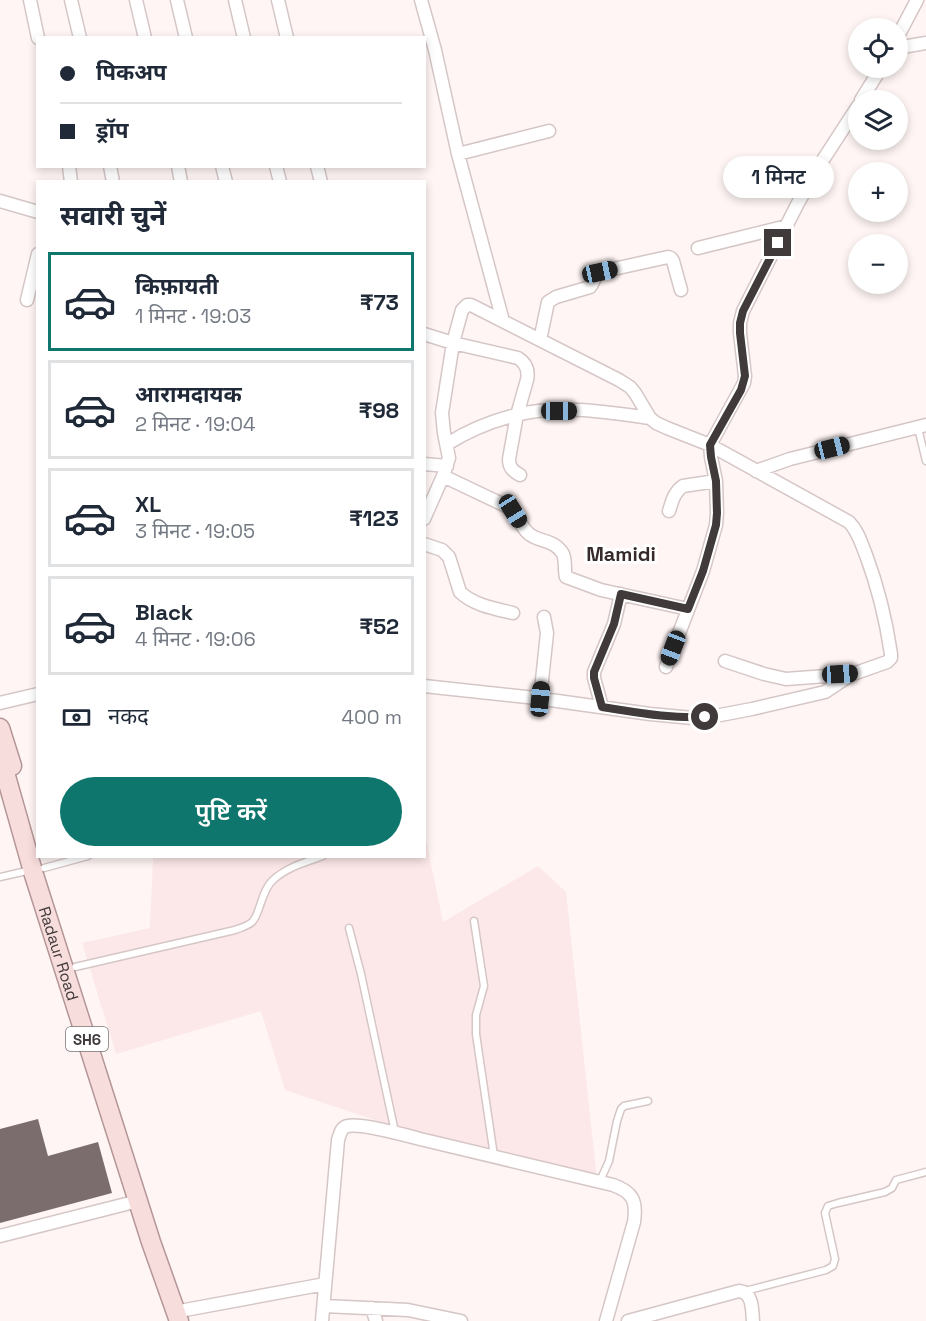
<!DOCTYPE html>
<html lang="hi">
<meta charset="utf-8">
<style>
body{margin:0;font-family:"Space Grotesk","Noto Sans Devanagari",sans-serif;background:#f2f2f3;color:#1f2937;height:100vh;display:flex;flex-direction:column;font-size:22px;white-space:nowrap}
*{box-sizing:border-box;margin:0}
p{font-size:20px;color:#747a83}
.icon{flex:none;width:33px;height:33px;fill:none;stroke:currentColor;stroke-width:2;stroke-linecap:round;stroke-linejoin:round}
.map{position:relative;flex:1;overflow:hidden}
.drawer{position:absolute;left:36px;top:180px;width:390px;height:678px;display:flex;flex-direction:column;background:#fff;border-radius:0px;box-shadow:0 3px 9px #0003}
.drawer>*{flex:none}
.hud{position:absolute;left:36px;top:36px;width:390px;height:132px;border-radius:0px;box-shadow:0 3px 9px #0003;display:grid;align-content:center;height:132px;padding:0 24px;background:#fff}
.tools{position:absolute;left:848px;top:18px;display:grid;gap:12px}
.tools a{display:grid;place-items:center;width:60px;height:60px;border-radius:50%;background:#fff;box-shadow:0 3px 9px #0003;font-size:30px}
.end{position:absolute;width:27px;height:27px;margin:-14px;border:8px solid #403a3a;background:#fff;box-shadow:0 0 0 3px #fff}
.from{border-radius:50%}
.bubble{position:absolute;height:42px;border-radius:21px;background:#fff;box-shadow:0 3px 9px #0003;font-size:20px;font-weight:600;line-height:42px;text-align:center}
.car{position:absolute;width:18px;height:36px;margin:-18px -9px;border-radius:8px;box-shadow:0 0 4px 2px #0007;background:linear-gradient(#222 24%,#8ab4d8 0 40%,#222 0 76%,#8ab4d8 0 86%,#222 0)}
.hud b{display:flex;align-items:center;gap:21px;height:57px;font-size:22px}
.hud b+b{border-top:2px solid #e0e1e3}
.hud i{width:15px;height:15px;background:#1f2937}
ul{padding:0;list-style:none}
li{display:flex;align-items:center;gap:18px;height:99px;margin:0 12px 9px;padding:0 12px;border:3px solid #e0e1e3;border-radius:0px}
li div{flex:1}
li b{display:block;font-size:22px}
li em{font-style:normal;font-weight:600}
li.selected{border-color:#0f766e}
li>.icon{width:54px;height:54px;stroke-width:1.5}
h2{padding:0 24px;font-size:27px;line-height:72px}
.pay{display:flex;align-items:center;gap:15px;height:66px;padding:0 24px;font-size:22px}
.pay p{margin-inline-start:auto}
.cta{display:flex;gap:12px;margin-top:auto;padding:12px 24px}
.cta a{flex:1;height:69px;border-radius:36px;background:#0f766e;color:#fff;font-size:24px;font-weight:600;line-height:69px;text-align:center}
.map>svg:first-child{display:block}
</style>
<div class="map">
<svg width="926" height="1321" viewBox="0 0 926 1321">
<rect width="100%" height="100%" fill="#fff5f5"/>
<path fill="#fce8e8" d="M425 835 443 922 538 866 566 892 597 1180 488 1153 387 1124 285 1090 261 1011 116 1054 82 943 150 928 153 857 424 856Z"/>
<path fill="#7b6d6d" d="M38 1119 48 1156 98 1142 112 1193 0 1223V1129Z"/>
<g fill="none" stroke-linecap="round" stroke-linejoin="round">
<defs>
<path id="service" d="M918 428 926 461
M44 868 88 856
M0 877 31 870
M474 921 484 986 476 1015V1034L494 1156
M349 928 361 974 395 1132
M75 967 235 930C240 928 248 926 252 922 260 915 261 891 273 880 287 867 306 862 323 856
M600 1181 609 1161 617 1121 621 1109 624 1106 648 1101
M745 1291 826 1270 833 1266 835 1259 825 1213 828 1206 838 1203 885 1192 892 1188 896 1180 926 1172"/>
<path id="minor" d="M30 0 38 38
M71 0 80 38
M136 0 145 38
M177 0 186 38
M235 0 244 38
M278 0 287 38
M421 0 435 50 458 154 503 321
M897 38 917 0
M897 48 926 43
M861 100 881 68
M458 154 549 131
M69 166 71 182
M110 166 113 182
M178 166 181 182
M222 166 226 182
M276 166 280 182
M317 166 321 182
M0 201 38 212
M698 248 787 226
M27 300 38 254
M424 334 453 343 518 358C526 363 529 370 527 380L517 415 509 459C509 468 513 471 520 475
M540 340 548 302 556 297 590 287C595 282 593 276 600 272L668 257 671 258 673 261 681 290
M447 444C468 431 491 421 516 415 559 404 607 412 650 418
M424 464 447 466
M756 471 790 459 926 425
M443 476 506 506C516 513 519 523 527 532 537 543 554 538 563 554 566 561 564 570 566 577L601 590 688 609
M669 511C672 502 674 492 683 486L716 481
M424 519 443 476 449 458 444 433 442 413 453 343 462 310 467 305H471L619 380 630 387 635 393 650 418 656 423 667 428 710 445 849 522C858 531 861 543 866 555 878 587 886 620 891 654V658L887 662 853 674 786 679 764 674 725 661
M424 544 442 550 449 557 460 592C473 605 496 609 513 613
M666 667 703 571 716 525 717 513 716 481 711 457 710 445 744 383 745 376 740 333V323L743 311 798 203 819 166 858 106
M424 686 536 698 650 714 693 718 715 716 752 709 825 692 852 674
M540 699 547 633 544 617
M0 703 38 694
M602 707 594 678V672L614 624 621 594
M0 1236 138 1201
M324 1306 408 1310 461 1321
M372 1308 376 1321
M185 1310 325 1284
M322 1321 338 1140C340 1134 341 1127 348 1126 361 1123 405 1135 420 1139 485 1154 549 1170 613 1185 633 1192 637 1201 634 1222L606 1321
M628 1321 739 1291C753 1292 752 1310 753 1321"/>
<g id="primary">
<path d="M0 728 12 766"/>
<path id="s1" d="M0 755 34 875 151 1242 179 1321"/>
</g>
</defs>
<use href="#service" stroke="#d6c6c6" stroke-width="9"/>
<use href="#minor" stroke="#d6c6c6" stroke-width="15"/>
<use href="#primary" stroke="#b49696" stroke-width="21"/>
<use href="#service" stroke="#fff" stroke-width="6"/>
<use href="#minor" stroke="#fff" stroke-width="12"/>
<use href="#primary" stroke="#f8dddd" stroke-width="18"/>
</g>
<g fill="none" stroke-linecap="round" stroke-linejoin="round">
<path stroke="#403a3a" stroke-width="8" d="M705 717C670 719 635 712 602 707L594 678V672L614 624 621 594 688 609 703 571 716 525 717 513 716 481 711 457 710 445 741 390 745 376 740 333V323L743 311 778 243"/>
</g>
<g text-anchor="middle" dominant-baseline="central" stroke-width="6" stroke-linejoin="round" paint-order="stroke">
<rect fill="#fff" stroke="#797575" stroke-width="1.5" x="66" y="1027" width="42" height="24" rx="4.5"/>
<g font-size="15" font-weight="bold" fill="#403a3a">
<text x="87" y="1039">SH6</text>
</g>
<g font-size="16" fill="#403a3a" stroke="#fff">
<text stroke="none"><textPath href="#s1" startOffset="207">Radaur Road</textPath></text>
</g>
<g font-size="20" font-weight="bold" fill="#362a2a" stroke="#fff">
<text x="621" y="554">Mamidi</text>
</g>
</g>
</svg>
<div class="tools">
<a><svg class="icon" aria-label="locate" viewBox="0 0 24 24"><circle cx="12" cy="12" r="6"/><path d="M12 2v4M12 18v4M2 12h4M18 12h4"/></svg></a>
<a><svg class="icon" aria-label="layers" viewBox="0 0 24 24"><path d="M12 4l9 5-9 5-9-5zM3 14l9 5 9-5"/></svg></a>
<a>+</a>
<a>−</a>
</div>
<i class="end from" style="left:705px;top:717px"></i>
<i class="end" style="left:778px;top:243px"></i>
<div class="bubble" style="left:723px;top:156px;width:111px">1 मिनट</div>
<i class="car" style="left:600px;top:272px;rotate:78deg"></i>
<i class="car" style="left:559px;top:411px;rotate:90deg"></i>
<i class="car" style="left:832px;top:448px;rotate:76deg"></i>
<i class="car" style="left:513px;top:511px;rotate:148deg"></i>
<i class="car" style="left:673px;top:648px;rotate:201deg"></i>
<i class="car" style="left:840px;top:674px;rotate:87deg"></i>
<i class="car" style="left:540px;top:699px;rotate:6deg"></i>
<div class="hud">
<b><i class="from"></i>पिकअप</b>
<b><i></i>ड्रॉप</b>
</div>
<section class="drawer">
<h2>सवारी चुनें</h2>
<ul>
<li class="selected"><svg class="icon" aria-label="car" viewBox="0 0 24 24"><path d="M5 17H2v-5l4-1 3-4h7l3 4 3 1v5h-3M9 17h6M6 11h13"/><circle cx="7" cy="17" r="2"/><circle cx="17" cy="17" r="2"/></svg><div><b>किफ़ायती</b><p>1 मिनट · 19:03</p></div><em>₹73</em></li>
<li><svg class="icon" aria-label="car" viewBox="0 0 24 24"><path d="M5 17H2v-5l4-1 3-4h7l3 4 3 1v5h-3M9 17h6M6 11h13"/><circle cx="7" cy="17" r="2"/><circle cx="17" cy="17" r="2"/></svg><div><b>आरामदायक</b><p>2 मिनट · 19:04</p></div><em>₹98</em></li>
<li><svg class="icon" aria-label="car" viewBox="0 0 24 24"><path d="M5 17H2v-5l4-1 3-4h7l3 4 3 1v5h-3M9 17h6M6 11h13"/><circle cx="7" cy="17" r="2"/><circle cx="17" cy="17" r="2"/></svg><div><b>XL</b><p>3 मिनट · 19:05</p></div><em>₹123</em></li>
<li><svg class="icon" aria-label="car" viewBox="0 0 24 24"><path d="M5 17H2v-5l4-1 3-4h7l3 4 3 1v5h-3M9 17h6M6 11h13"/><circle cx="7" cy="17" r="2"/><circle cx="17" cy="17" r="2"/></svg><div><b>Black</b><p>4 मिनट · 19:06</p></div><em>₹52</em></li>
</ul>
<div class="pay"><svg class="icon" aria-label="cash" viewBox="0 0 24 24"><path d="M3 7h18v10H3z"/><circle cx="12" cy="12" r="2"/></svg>नकद<p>400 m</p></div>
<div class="cta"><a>पुष्टि करें</a></div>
</section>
</div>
